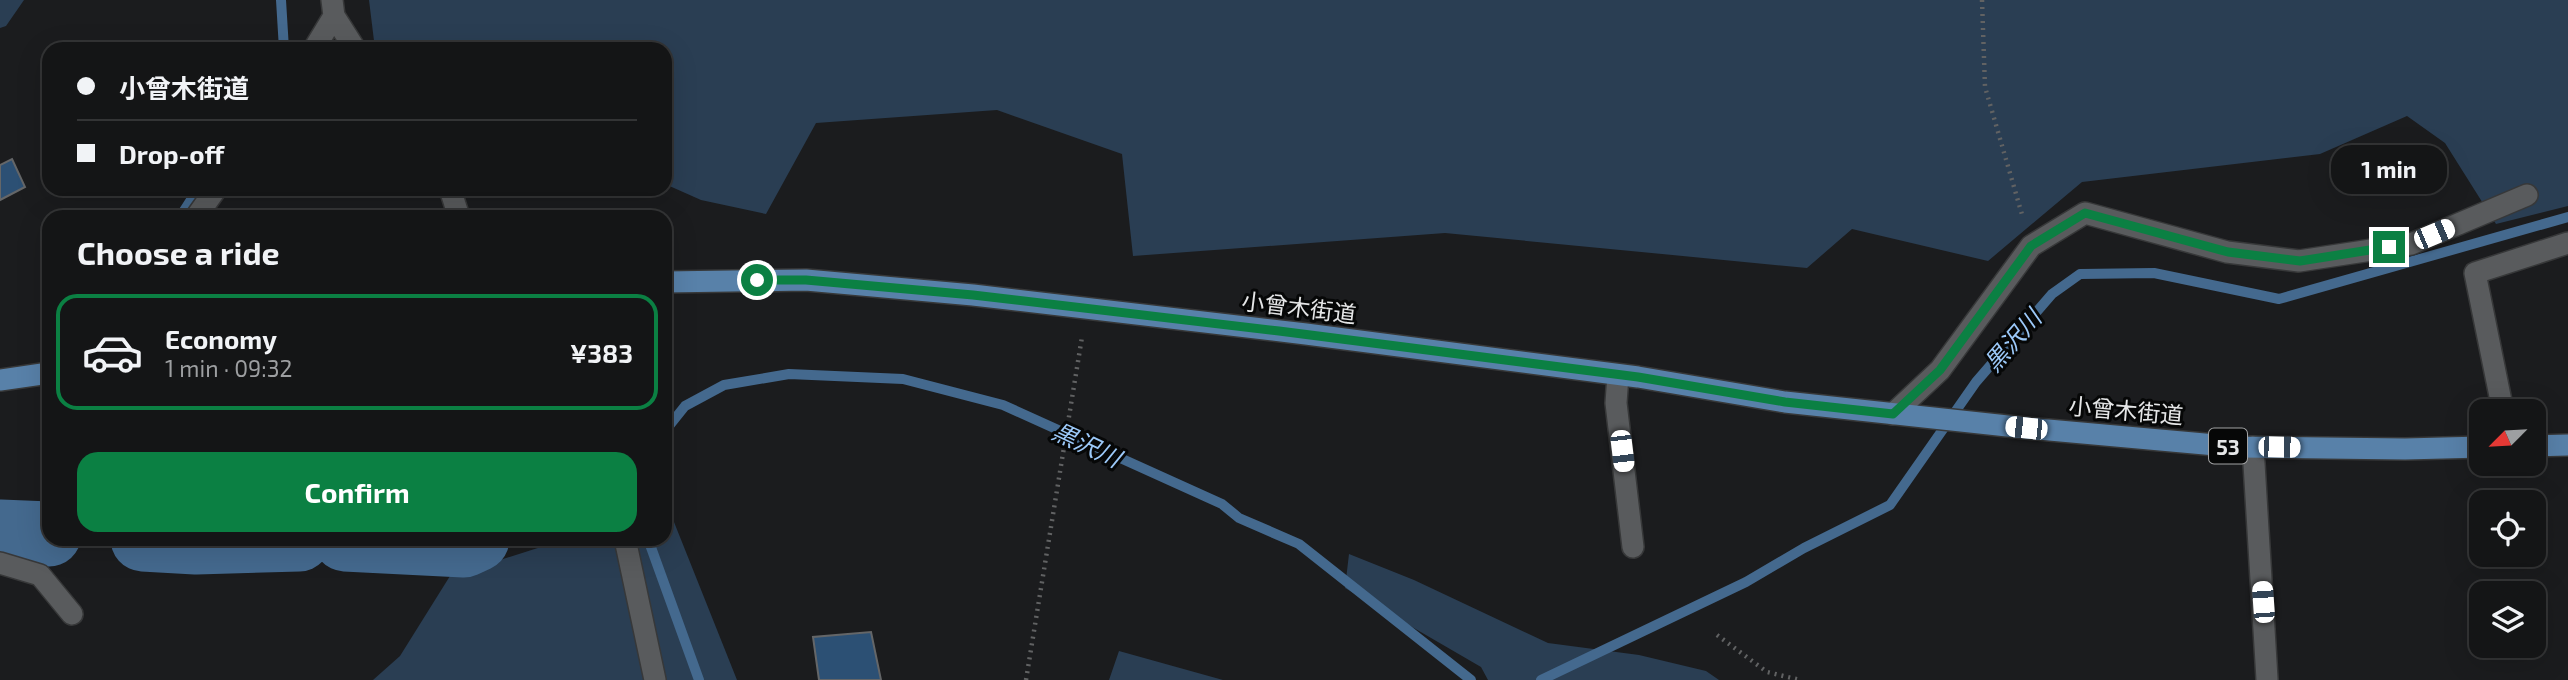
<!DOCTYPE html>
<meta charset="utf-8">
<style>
body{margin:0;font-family:"Exo 2","Noto Sans JP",sans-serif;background:#212223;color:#f1f3f6;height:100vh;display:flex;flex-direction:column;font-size:26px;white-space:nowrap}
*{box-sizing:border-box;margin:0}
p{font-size:23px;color:#9d9fa1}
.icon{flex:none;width:38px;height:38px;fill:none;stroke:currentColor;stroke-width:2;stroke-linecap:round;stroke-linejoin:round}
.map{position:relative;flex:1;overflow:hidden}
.drawer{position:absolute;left:42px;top:210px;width:630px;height:336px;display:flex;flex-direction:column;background:#141516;border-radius:21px;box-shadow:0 7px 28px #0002,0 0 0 2px #333435}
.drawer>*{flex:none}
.banner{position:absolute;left:42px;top:42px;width:630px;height:154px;border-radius:21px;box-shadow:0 7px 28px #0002,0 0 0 2px #333435;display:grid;align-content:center;height:154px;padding:0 35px;background:#141516}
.needle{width:46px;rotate:246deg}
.buttons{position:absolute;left:2469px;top:399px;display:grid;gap:14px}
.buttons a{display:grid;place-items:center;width:77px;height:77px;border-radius:14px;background:#141516;box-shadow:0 7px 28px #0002,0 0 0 2px #333435;font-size:35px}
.end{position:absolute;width:32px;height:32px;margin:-16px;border:9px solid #0b8043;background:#fff;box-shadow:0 0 0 4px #fff}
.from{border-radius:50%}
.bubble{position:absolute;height:49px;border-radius:21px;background:#141516;box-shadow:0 7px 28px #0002,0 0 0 2px #333435;font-size:23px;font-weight:700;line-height:49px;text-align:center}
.car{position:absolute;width:21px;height:42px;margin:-21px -10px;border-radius:9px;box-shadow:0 0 5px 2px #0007;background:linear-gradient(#fff 24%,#345 0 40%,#fff 0 76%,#345 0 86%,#fff 0)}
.banner b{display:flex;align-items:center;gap:24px;height:66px;font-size:26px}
.banner b+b{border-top:2px solid #333435}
.banner i{width:18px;height:18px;background:#f1f3f6}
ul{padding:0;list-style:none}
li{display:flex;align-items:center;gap:21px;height:116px;margin:0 14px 10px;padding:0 21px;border:4px solid transparent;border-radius:21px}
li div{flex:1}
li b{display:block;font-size:26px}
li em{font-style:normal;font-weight:700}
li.selected{border-color:#0b8043}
li>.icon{width:63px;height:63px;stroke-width:1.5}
h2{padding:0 35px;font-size:32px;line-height:84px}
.cta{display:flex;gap:14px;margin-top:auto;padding:14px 35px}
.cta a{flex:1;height:80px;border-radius:21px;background:#0b8043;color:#fff;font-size:28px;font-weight:700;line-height:80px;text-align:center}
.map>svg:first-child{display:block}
</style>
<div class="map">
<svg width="2568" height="680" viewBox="0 0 2568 680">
<rect width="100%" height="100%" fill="#1b1c1e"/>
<path fill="#2a3e53" d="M0 0H24L6 26 0 28Z
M369 0H2568V206L2496 224 2445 143 2407 116 2320 154 2082 182 1988 261 1852 229 1807 268 1445 233 1133 256 1122 154 997 110 816 123 766 214 701 200 665 184V49H375Z
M668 507 737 680H373L400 656 450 576 566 539H665V508Z
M1349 554 1414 580 1548 643 1639 655 1706 671 1719 680H1488L1481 667 1345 588Z
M1119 651 1223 680H1109Z"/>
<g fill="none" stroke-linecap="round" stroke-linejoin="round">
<path stroke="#44698e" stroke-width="10" d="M281 0 284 49
M180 217 198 189
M665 431 685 406 724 385 789 374 903 379 1003 405 1222 504 1239 518 1299 544 1471 680
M44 534 49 474
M648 539 699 680
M1541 680 1746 582 1804 548 1890 505 1976 382 2052 294 2080 274 2154 273 2279 299 2568 217"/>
<path stroke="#44698e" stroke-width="65" d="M0 532 49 534
M143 539 196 542 299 539
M345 539 464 545 477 539"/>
</g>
<path fill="#2c5074" stroke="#646668" stroke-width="2" d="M12 159 25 187 0 200V165Z
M871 632 881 680H819L813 637Z"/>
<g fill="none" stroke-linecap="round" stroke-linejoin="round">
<defs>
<path id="minor" d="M332 0 334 16 355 49
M314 49 334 16
M450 189 459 217
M196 217 216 189
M1618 375 1616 403 1633 547
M2503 411 2475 273 2568 243
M1893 414 1940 370 2031 246 2085 213 2227 252 2299 261 2411 244 2527 195
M2253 447 2267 679
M625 539 655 680
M0 563 40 575 72 614"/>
<path id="major" d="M665 282 806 280 973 295 1306 334 1638 377 1785 402 2026 428 2238 447 2405 449 2482 447
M0 380 49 373
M2534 446 2568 445"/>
</defs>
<use href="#minor" stroke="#373839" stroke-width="24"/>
<use href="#major" stroke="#373839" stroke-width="24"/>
<path stroke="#616263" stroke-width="4.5" stroke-dasharray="2 5" stroke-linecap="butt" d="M1982 0 1985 87 2023 218
M1717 635 1767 672 1800 680
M1026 680 1082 337"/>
<use href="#minor" stroke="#595b5d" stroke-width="21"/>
<use href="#major" stroke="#5881a9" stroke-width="21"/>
</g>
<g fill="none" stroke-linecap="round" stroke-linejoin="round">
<path stroke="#0b8043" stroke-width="9" d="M757 280H806L973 295 1279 331 1638 377 1785 402 1893 414 1940 370 2031 246 2085 213 2228 252 2300 261 2389 247"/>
</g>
<g text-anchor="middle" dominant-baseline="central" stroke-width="6" stroke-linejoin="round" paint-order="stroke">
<rect fill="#060707" stroke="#a2a3a4" stroke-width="2" x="2209" y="428.5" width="38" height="35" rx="5"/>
<g font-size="21" font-weight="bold" fill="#e5e6e7">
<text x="2228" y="446">53</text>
</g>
<g font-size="23" fill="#e5e6e7" stroke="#060707">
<text transform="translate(1299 307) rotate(7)">小曾木街道</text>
<text transform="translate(2126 410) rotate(5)">小曾木街道</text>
</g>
<g font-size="24" font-style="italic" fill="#9cc9f9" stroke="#060707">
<text transform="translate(2012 340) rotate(-49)">黒沢川</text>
<text transform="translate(1087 444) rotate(25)">黒沢川</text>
</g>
</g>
</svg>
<div class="buttons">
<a><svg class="needle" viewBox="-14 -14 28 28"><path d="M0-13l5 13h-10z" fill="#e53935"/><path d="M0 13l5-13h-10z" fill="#9d9fa1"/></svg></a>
<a><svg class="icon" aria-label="locate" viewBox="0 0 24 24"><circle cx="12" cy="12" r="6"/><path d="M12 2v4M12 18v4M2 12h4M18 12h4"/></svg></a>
<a><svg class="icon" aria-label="layers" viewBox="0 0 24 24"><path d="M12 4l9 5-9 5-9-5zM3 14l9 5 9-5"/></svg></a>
</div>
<i class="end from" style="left:757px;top:280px"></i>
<i class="end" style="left:2389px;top:247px"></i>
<div class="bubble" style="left:2331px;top:145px;width:116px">1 min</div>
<i class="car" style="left:2434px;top:234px;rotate:67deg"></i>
<i class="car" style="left:2026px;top:428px;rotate:276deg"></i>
<i class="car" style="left:2279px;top:447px;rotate:91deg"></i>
<i class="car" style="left:1622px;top:451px;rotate:173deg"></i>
<i class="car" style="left:2263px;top:602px;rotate:356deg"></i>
<div class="banner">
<b><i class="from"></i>小曾木街道</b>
<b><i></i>Drop-off</b>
</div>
<section class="drawer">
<h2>Choose a ride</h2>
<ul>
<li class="selected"><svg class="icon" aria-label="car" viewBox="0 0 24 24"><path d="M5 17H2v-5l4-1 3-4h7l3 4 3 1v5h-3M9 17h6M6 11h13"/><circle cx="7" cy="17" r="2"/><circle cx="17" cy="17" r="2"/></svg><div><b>Economy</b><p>1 min · 09:32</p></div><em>¥383</em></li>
</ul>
<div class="cta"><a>Confirm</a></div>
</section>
</div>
